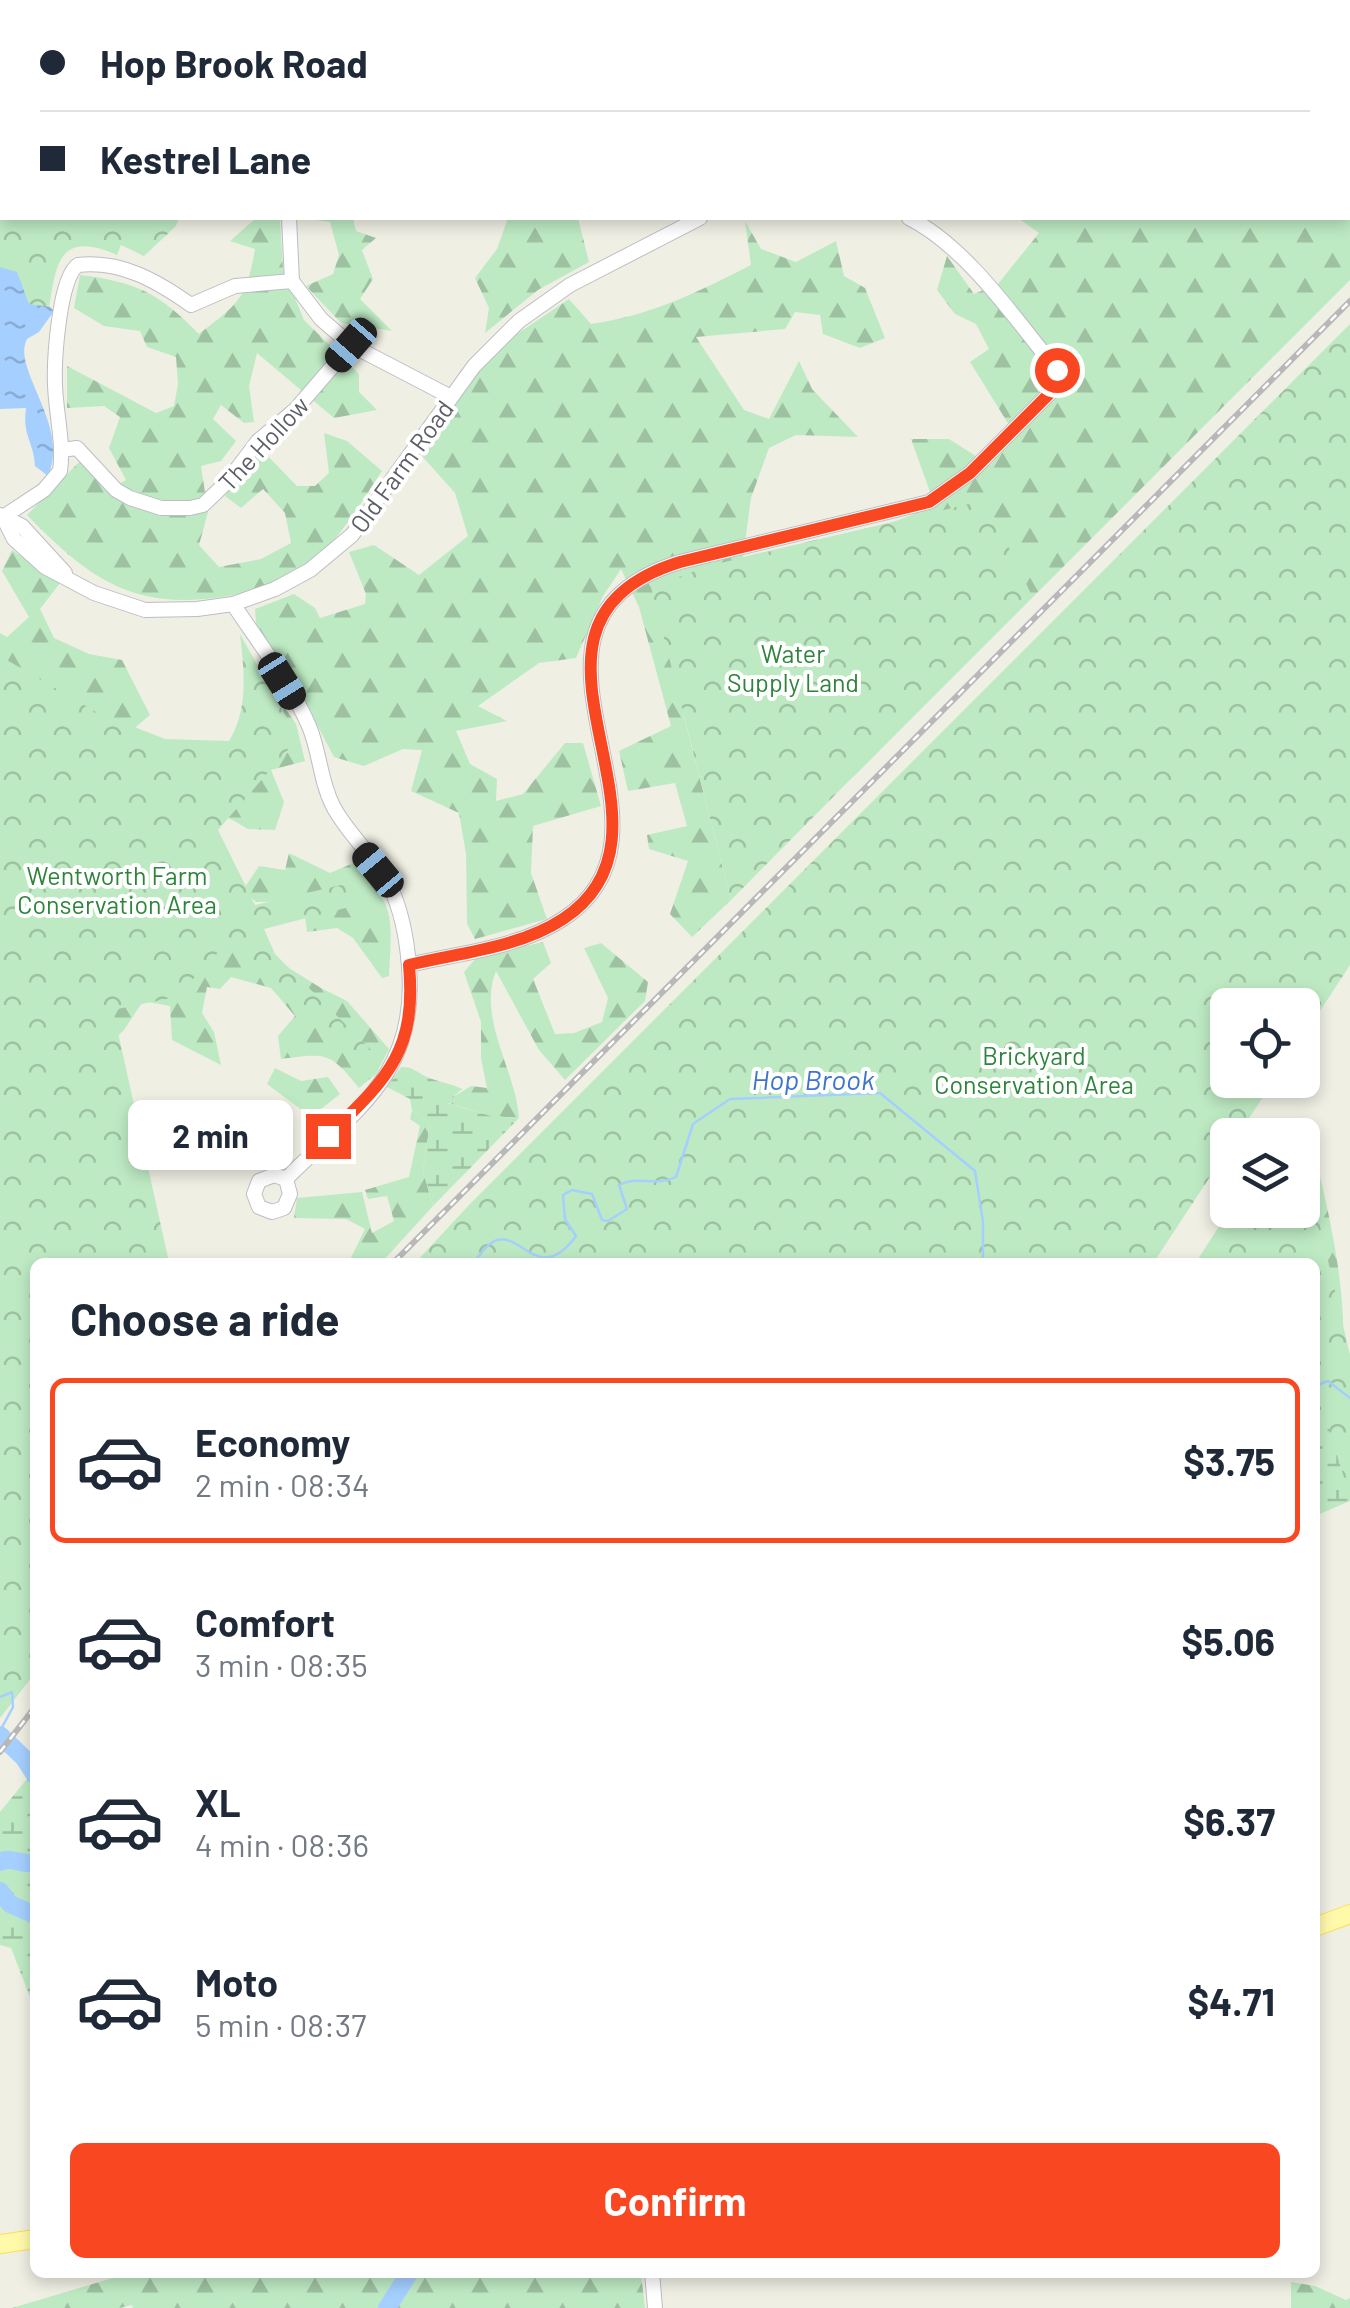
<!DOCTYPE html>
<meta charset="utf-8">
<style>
body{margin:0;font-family:Barlow,sans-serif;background:#f2f2f3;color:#1f2937;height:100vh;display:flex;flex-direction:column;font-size:38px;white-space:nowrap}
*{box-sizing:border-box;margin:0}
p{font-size:32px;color:#747a83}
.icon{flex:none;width:55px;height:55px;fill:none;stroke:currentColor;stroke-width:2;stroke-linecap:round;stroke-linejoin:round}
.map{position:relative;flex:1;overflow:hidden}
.panel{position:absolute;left:30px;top:1258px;width:1290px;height:1020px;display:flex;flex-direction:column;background:#fff;border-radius:15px;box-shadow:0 5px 15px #0003}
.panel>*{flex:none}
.top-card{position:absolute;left:0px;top:0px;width:1350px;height:220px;box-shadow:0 5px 15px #0003;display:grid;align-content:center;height:220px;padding:0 40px;background:#fff}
.tools{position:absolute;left:1210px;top:988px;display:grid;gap:20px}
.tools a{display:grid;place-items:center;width:110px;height:110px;border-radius:15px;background:#fff;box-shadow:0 5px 15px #0003;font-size:50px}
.end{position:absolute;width:45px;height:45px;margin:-22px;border:12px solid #f94821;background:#fff;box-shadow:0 0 0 5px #fff}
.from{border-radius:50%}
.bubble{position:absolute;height:70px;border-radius:15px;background:#fff;box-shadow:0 5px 15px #0003;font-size:32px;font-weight:700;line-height:70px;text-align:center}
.car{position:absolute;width:30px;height:60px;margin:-30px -15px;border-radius:12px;box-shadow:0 0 8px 2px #0007;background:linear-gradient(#222 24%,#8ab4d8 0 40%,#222 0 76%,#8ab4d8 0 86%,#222 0)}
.top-card b{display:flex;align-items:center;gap:35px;height:95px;font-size:38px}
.top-card b+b{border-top:2px solid #e0e1e3}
.top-card i{width:25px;height:25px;background:#1f2937}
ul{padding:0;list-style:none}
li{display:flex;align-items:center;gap:30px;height:165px;margin:0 20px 15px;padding:0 20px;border:5px solid transparent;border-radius:15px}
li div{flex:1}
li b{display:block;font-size:38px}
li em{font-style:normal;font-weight:700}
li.current{border-color:#f94821}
li>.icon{width:90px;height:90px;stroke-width:1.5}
h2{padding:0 40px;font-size:45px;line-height:120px}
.primary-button{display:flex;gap:20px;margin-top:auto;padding:20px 40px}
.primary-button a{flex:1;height:115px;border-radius:15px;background:#f94821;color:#fff;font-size:40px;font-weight:700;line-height:115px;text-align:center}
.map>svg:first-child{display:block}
</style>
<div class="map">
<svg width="1350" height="2308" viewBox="0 0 1350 2308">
<defs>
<pattern id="forest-firs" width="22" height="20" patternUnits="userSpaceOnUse" patternTransform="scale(2.5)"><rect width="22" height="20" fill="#beeac3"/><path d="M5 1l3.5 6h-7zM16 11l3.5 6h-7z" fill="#9ec1a2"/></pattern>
<pattern id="wetland-marsh" width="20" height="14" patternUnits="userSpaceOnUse" patternTransform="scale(2.5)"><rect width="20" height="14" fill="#beeac3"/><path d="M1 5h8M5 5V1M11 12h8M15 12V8" fill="none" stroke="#9ec1a2"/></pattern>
<pattern id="park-crowns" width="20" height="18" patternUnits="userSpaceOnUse" patternTransform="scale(2.5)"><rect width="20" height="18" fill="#beeac3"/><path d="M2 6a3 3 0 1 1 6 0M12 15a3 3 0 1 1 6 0" fill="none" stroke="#9ec1a2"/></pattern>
<pattern id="water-ripples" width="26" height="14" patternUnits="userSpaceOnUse" patternTransform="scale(2.5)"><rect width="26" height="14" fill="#a5cfff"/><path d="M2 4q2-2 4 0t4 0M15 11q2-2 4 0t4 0" fill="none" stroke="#8aabd2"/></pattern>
</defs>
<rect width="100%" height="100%" fill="#f0efe4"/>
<path fill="url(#forest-firs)" d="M1117 0H1350V280L853 777 683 713 731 900 692 937 670 914 688 861 649 849 647 835 687 826 675 783 628 791 619 751 671 726 639 607 621 569 603 596 576 658 539 663 478 706 507 721 456 731 470 764 497 779 496 801 523 794 565 743H583L601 806 533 826 531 873 547 919 475 939 467 924 466 854 459 813 411 791 422 750 403 749 364 766 334 757 304 700 256 623 255 609 294 594 315 608 320 618 365 604 366 594 349 552 374 545 419 575 468 536 455 493 422 456 472 379 514 336 569 299 591 324C652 315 696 293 751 265L745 221 761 249 796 262 836 241 844 276 865 288 885 338 860 348 823 334 820 315 795 312 785 329 696 337 744 410 769 419 799 361 812 389 858 437 796 435 769 448 751 498 743 557 893 522 935 506 911 439H949L990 465 1014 433 970 362 989 349 976 324 955 314 937 290 947 256 974 294 998 284 1039 233 1018 218H1348V2Z
M256 218 280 220 283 269 304 320 359 374V392L377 410 334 418 257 353 249 386 254 422 244 423 221 405 213 419 236 441 221 461 201 466 208 512 199 545 219 567 261 559 291 543 285 513 263 489 241 508 225 496 249 458 261 449 297 486H315L329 473 324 433 347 441 382 471C360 504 339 542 306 566 285 582 253 591 228 596 134 612 89 579 27 515L81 460 106 491 126 480 109 448 120 417 104 406 67 408V366L156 413 174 406 178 384 176 357 147 347 140 331 104 326 74 308 80 275C137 282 159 293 199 334 239 303 246 300 255 249L230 241Z
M301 218H353L356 231 376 238 362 250 373 279 360 299 392 331 341 323 306 286 333 274 339 255 330 222Z
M508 218H578L589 262 538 290 485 333 489 308 475 278 497 249Z
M12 550 60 583 40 609 54 638 89 654 122 660 150 715 125 736 251 771 249 694 274 692 296 724 305 761 271 770 284 802 275 830 248 829 213 809 202 914 321 988 347 1001 389 1049 376 1074 359 1088C330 1052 327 1053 281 1059L278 1036 295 1016 271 988 231 977 220 989 207 987 202 1013 214 1032 221 1065 172 1040 170 1006 143 1001 124 1030 96 1057 0 920V633L7 637 29 617 2 571Z
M289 853 330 873 356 862C396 910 392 915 389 976L382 978 353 938 337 928 307 932 303 901 256 902 243 890 259 866 285 870Z
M543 942 551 963 533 979 555 1034 574 1033 602 1022 608 998 584 948 601 943 648 982 645 1001 565 1080 539 1050 496 971C477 1018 516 1071 519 1118L491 1116 445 1102 471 1086 487 1088 481 1059V1022L464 972 477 957Z
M275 1068 301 1081 328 1077 340 1094 311 1117 267 1084Z
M412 1110 430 1123 423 1171 433 1206 382 1262H349L365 1229 346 1219 294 1218 297 1198 362 1192 372 1233 394 1221 387 1196 368 1199 365 1190 409 1177 420 1126 410 1119Z
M1303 1151 1315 1156C1331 1220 1350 1306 1341 1369L1315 1262H1196L1220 1225 1237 1239 1302 1210Z
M133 2272 641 2273 645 2308H133L132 2305 120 2308H12Z
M1291 2282 1315 2286 1346 2300 1350 2298V2308H1291Z"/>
<path fill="url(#wetland-marsh)" d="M401 1067C414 1067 416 1072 427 1077 439 1082 450 1083 462 1089L447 1103 491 1116 519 1118 433 1206 423 1171 430 1123 412 1110 410 1099 387 1087Z
M1315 1363 1350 1393V1501L1315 1516Z
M35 1769V2010L11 1948 0 1945V1812Z"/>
<path fill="url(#park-crowns)" d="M0 16H2V218H179L176 226 144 256 121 245 117 255C57 229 56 265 48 315L0 320Z
M1350 324V965L1303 1037 1302 1005H1228V1080H1274L1238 1135H1228L1227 1151 1154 1262H416L468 1206Z
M986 500 1032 596 731 900 651 587 712 565Z
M240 634 298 738 218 830 255 905 367 879 380 899 264 929 275 954 380 1059 368 1078 229 941 176 997 113 1010 169 1262H35V1673L0 1718V656L96 712 165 739 229 741C249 708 244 671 240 634Z
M1303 1153 1350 1355V1486L1347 1487 1325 1417 1315 1416V1262H1202L1237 1210H1302Z"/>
<path fill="url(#water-ripples)" d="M0 267 17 272 29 304 50 307 54 311 39 332 27 339C11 369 71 426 48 476L35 466C34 442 22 436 26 408L0 409Z"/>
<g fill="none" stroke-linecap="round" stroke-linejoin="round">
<path stroke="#a5cfff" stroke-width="2.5" d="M475 1262C514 1197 530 1299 576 1236L565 1219 563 1195 572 1190 592 1194 602 1220 608 1221 627 1209 619 1185C637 1175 656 1187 676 1177L693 1124 730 1099 880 1093 975 1171 983 1222V1262
M1315 1386 1328 1381 1350 1398
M0 1697 12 1692 13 1707 0 1731"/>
<path stroke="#a5cfff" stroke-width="18" d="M0 1735 24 1758 35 1775
M0 1862C13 1855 23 1868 35 1861
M0 1891 10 1904 35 1915
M387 2308 410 2272"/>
<defs>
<path id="minor" d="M807 2V0
M1006 2 1007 0
M289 218 292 281
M61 450 77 448 116 490 130 498 161 508H190L203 505 227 482 258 441 295 410 351 345
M0 515 22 526 65 573
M3 517 14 539 45 567 94 593 145 610 197 609 233 604 275 589 310 570 352 535 474 366 519 321 570 285 700 218
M3 517 44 490 60 471C64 443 56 414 55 385 54 361 59 277 78 265 121 260 157 281 191 305L235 286 292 281 321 319 351 345 451 397
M233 604C259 643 290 683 309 726 320 752 320 781 333 806 348 835 378 860 390 886 402 912 407 939 409 967 418 1075 355 1110 286 1179L290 1194 284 1208 272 1212 259 1207 254 1194 259 1181 274 1175 286 1179
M409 965C459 953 519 948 563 919 704 828 477 624 680 562L929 502 970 473 1058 385 1062 378 1057 370C1016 320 967 247 909 218
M652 2272 655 2308"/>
<path id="major" d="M1315 1927 1350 1914
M0 2244 35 2239"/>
</defs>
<use href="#minor" stroke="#bcbec4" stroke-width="16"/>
<use href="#major" stroke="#fedf4f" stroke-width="20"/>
<use href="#minor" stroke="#fff" stroke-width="14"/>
<use href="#major" stroke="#fffaaa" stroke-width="18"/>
<defs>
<path id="rail" d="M394 1262 1350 301
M0 1752 35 1707"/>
</defs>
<use href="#rail" stroke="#b8b8b9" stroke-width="6"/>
<use href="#rail" stroke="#fff" stroke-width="2.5" stroke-dasharray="8" stroke-linecap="butt"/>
</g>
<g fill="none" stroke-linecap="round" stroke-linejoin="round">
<path stroke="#f94821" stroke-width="12" d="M328 1136C386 1079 417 1053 409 965 458 953 519 948 563 919 704 827 477 625 680 562L929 502 970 473 1058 385 1062 378 1057 370"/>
</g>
<g text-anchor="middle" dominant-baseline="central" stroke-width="8" stroke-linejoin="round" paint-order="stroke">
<g font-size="25" fill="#5c5f66" stroke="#fff">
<text transform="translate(263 443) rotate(-47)">The Hollow</text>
<text transform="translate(401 466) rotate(-54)">Old Farm Road</text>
</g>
<g font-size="25" fill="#2d843a" stroke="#fff">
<text x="793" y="653">Water<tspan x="793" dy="29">Supply Land</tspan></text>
<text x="117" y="875">Wentworth Farm<tspan x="117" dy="29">Conservation Area</tspan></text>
<text x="1034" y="1055">Brickyard<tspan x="1034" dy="29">Conservation Area</tspan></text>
</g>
<g font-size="28" font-style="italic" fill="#3c74ce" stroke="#fff">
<text x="813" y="1079">Hop Brook</text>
</g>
</g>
</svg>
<div class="tools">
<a><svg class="icon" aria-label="locate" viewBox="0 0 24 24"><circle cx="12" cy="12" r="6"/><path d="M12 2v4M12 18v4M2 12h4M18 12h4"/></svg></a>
<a><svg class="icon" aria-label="layers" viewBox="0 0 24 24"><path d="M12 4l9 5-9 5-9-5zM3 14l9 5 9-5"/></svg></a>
</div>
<i class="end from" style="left:1057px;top:370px"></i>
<i class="end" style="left:328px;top:1136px"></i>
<div class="bubble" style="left:128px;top:1100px;width:165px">2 min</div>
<i class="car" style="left:351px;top:345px;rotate:221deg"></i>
<i class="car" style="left:282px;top:681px;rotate:148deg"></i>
<i class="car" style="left:378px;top:870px;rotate:320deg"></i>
<div class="top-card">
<b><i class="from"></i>Hop Brook Road</b>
<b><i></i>Kestrel Lane</b>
</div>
<section class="panel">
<h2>Choose a ride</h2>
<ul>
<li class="current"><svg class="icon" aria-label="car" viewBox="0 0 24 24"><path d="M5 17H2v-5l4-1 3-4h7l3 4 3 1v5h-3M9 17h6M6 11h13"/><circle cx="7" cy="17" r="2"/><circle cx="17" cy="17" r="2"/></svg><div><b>Economy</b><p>2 min · 08:34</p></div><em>$3.75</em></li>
<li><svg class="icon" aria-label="car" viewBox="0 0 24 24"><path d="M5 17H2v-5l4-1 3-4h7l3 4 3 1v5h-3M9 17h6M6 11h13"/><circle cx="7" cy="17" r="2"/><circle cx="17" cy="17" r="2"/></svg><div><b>Comfort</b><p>3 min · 08:35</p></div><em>$5.06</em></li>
<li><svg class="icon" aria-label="car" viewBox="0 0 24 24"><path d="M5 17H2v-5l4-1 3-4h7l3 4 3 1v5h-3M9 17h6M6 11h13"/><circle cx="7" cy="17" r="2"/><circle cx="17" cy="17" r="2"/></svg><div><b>XL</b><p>4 min · 08:36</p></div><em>$6.37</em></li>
<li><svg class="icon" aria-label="car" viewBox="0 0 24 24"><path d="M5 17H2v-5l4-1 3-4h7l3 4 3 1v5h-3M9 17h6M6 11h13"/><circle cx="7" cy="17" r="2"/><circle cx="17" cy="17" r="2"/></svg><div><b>Moto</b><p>5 min · 08:37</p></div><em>$4.71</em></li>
</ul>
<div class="primary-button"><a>Confirm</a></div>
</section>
</div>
